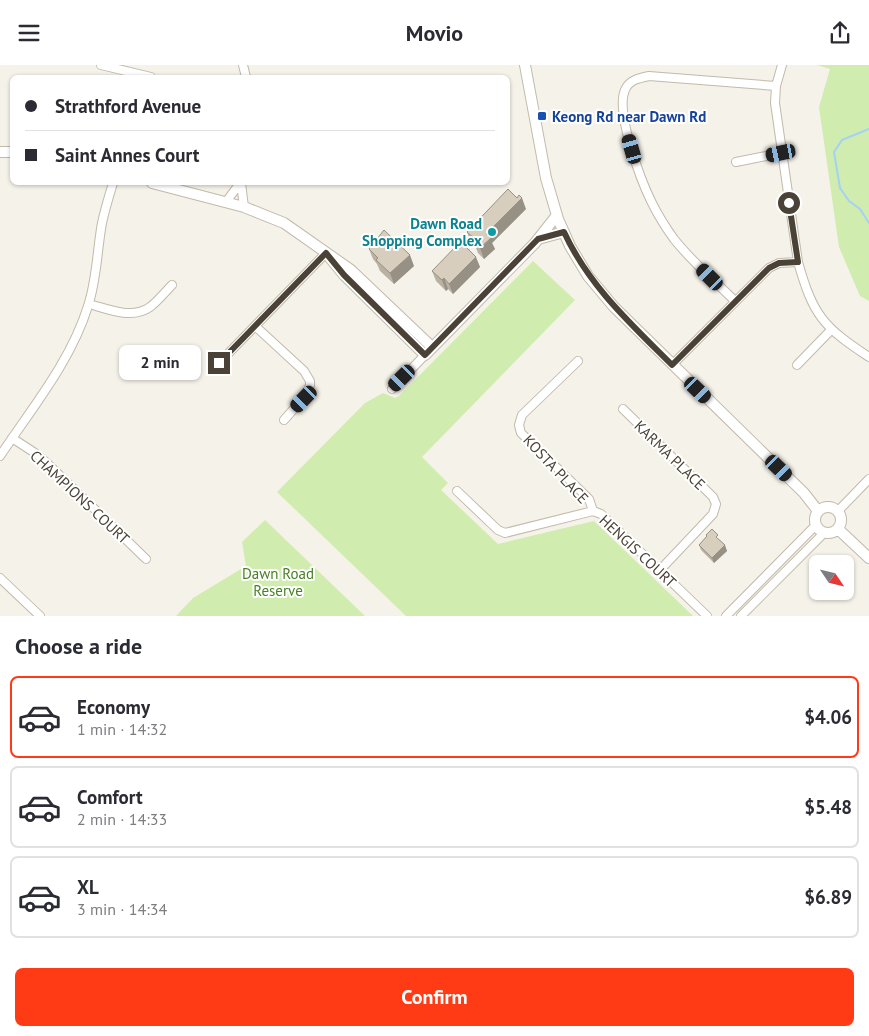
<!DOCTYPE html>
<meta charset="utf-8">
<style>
body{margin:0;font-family:"PT Sans",sans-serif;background:#f7f7f7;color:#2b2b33;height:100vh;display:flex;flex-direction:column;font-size:19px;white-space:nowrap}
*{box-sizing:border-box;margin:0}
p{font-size:16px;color:#7c7c81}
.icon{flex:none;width:28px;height:28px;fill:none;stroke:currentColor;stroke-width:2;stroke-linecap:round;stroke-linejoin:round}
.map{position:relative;height:551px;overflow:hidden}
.details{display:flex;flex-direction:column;background:#fff;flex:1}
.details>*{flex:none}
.hud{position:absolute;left:10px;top:10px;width:500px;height:110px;border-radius:8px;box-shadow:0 1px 4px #0004;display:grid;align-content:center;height:110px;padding:0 15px;background:#fff}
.needle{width:32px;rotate:125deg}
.tools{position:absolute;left:809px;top:490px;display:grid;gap:10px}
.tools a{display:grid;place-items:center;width:45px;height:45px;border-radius:8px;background:#fff;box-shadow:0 1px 4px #0004;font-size:25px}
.end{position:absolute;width:22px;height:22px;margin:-11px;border:6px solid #4a4236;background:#fff;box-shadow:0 0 0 2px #fff}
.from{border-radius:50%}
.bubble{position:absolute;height:35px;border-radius:8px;background:#fff;box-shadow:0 1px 4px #0004;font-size:16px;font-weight:600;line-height:35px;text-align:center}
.car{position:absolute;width:15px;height:30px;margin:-15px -8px;border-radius:6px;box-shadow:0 0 4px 1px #0007;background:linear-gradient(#222 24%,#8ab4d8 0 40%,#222 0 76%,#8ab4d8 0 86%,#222 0)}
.hud b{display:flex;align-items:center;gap:18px;height:48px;font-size:19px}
.hud b+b{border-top:1px solid #e1e1e2}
.hud i{width:12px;height:12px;background:#2b2b33}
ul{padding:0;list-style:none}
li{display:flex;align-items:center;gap:15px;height:82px;margin:0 10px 8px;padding:0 5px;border:2px solid #e1e1e2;border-radius:8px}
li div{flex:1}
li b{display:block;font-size:19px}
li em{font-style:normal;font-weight:600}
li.on{border-color:#ff3b16}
li>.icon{width:45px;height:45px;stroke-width:1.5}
h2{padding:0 15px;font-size:22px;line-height:60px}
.primary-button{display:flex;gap:10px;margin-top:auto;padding:10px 15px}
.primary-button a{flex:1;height:58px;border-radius:8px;background:#ff3b16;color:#fff;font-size:20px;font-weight:600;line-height:58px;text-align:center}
header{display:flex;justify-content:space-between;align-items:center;height:65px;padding:0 15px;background:#fff;font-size:22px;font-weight:600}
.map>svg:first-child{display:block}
</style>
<header><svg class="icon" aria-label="menu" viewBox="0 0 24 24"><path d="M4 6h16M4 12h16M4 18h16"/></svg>Movio<svg class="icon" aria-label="share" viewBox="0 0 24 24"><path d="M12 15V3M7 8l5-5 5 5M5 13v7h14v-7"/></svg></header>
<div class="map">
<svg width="869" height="551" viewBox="0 0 869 551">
<rect width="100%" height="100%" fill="#f5f2e9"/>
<path fill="#d0ecaf" d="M817 0H869V236L860 231 839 182 819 42 830 4Z
M533 196 575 235 422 392 448 418 441 425 498 479 594 456 693 551H406L277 427 365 338 383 328 395 333 399 331Z
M265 455 365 551H176L193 533 246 501 242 477Z"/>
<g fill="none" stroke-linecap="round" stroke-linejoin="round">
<path stroke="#a2d2f5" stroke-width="2" d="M869 64 842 75 834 87 840 123 849 136 860 144 869 158"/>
<defs>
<path id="minor" d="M101 0 151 12
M243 0 246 12
M782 0 776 21 775 38 798 197C813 250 823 262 869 292
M736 97 781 88
M241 118 244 142
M226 137 240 118
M735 236C715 216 692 197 674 174 666 163 658 150 652 138 641 116 615 47 625 25 629 15 639 13 649 11L776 21
M89 239C108 244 132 255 150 242 158 236 165 227 172 220
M255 261 304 306 310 316V320L307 329 284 355
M578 296 522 350 519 360 521 368 589 434 593 446
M219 298 326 188
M672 300 769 203 779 198 798 197
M797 300 831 265
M392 324 425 290
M623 344 713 432 716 439 713 449 660 505
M12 373 35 388 46 397 146 494
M0 391C32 343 71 296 88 241 97 214 97 185 102 158 105 144 109 131 113 118
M457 426 498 465 505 468 593 446 601 449 707 551
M838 446 869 414
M0 513 40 551
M726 551 815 461
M741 551 824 468"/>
<path id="tertiary" d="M525 0 546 113 558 154 570 181 588 211 614 242 804 428 818 446
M0 87H12
M152 118 244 142 284 158 351 205 432 282
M538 174 564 167
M326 188 344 210 425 290 535 178 557 150
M815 455a13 13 0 1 1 26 0a13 13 0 1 1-26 0Z
M838 464 869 493"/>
</defs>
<use href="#minor" stroke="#c2baaa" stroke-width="10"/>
<use href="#tertiary" stroke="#c2baaa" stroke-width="12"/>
<use href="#minor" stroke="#fff" stroke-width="8"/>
<use href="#tertiary" stroke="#fff" stroke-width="10"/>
</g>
<path fill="#bab1a3" d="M526 144 492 178 495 184 484 194 478 188 476 183 471 178 467 167Z
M369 184 414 201 394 219 380 206 377 199 373 194Z
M469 184 480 202 453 229 448 224 446 226 436 216 432 206Z
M706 470 720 475 727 486 714 498 701 485 699 480 707 472Z"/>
<path fill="#979084" d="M522 133 526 144 492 178 495 184 484 194 480 183 486 169Z
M410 190 414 201 394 219 390 208Z
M476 192 480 202 453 229 449 219Z
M444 213 448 224 446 226 442 215Z
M725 480 727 486 714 498 712 493Z"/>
<path fill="#d8cebd" stroke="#979084" d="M508 124 517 133 519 130 522 133 486 169 491 173 480 183 474 177 476 175 467 167Z
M384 165 410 190 390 208 376 195 378 193 369 184Z
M462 175 467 180 465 181 476 192 449 219 444 213 442 215 432 206Z
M712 464 718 470 716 472 725 480 712 493 699 480 707 471 706 470Z"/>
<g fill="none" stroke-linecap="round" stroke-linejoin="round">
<path stroke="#4a4236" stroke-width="6" d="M219 298 326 188 344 210 425 290 538 174 564 167C589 221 630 258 672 300L769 203 779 198 798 197 789 138"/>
</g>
<rect fill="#1a4fb4" stroke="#fff" stroke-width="2" x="537" y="46" width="10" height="10" rx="2.5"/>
<circle fill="#0f9aa8" stroke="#fff" stroke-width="2" cx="492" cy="167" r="5"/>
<g text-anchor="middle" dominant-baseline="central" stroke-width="4" stroke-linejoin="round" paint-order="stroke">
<g font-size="15" font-weight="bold" fill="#164399" stroke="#fff" text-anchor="start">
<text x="552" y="51">Keong Rd near Dawn Rd</text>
</g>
<g font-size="15" font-weight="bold" fill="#0d838f" stroke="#fff" text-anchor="end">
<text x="482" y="158">Dawn Road<tspan x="482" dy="17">Shopping Complex</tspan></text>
</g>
<g font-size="15" fill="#4a4236" stroke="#fff">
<text transform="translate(670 390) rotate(44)">KARMA PLACE</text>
<text transform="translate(556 404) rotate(47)">KOSTA PLACE</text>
<text transform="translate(80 432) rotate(43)">CHAMPIONS COURT</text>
<text transform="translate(638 486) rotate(43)">HENGIS COURT</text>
</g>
<g font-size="15" fill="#478025" stroke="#fff">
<text x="278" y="508">Dawn Road<tspan x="278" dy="17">Reserve</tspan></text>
</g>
</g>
</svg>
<div class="tools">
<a><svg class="needle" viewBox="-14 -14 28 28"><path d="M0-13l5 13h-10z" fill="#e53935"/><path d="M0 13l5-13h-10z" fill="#7c7c81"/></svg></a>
</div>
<i class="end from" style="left:789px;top:138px"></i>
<i class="end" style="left:219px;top:298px"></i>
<div class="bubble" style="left:119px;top:280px;width:82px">2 min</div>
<i class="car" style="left:632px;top:84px;rotate:344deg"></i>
<i class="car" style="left:781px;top:88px;rotate:258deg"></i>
<i class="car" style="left:710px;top:212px;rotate:315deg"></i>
<i class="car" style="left:402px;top:313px;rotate:225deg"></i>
<i class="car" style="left:698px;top:325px;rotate:134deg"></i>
<i class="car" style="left:304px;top:334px;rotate:224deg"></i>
<i class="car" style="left:779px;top:403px;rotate:134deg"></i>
<div class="hud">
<b><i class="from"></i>Strathford Avenue</b>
<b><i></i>Saint Annes Court</b>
</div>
</div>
<section class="details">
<h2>Choose a ride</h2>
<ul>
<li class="on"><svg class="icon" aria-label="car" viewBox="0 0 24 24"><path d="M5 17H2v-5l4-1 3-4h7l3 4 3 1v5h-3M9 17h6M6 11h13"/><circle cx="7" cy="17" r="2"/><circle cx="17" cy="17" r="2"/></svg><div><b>Economy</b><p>1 min · 14:32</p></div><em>$4.06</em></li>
<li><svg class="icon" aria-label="car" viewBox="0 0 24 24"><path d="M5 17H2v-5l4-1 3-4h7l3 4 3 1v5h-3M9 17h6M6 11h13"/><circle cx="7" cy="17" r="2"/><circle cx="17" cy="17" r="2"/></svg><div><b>Comfort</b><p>2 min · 14:33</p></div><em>$5.48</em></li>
<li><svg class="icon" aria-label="car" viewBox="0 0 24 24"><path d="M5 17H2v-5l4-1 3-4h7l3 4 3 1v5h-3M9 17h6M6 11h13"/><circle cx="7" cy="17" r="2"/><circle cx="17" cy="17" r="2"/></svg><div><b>XL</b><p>3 min · 14:34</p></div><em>$6.89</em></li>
</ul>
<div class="primary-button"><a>Confirm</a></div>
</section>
